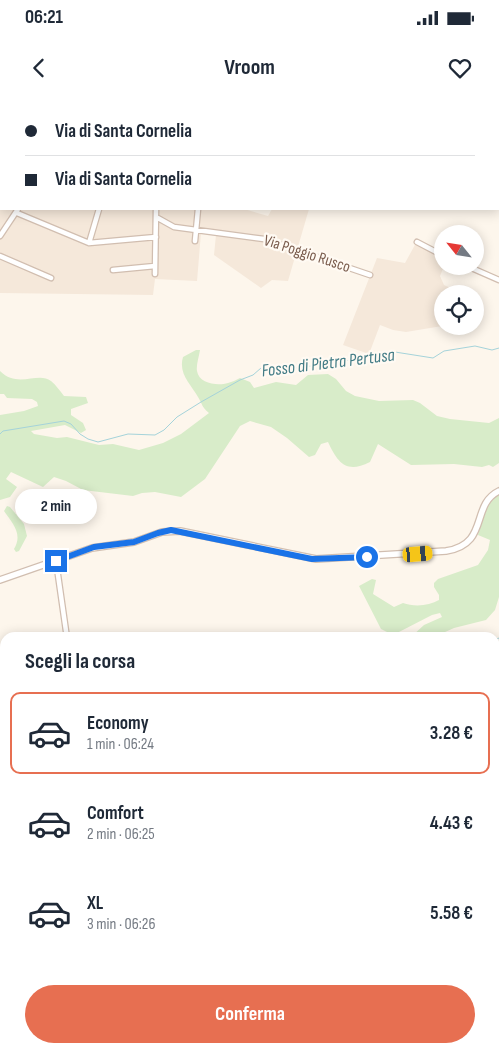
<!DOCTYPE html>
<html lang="it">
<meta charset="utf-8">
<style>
body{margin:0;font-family:"Sofia Sans Condensed",sans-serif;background:#f2f2f3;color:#1f2937;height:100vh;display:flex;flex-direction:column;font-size:19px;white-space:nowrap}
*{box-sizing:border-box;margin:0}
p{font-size:16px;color:#747a83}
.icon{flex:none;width:28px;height:28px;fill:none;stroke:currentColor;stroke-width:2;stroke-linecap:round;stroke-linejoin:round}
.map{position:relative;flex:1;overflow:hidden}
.drawer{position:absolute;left:0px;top:532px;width:500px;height:421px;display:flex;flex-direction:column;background:#fff;border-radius:15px 15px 0 0;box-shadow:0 2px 12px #0003}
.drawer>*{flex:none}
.top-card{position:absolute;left:0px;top:0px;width:500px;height:110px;box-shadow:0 2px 12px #0003;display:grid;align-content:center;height:110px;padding:0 25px;background:#fff}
.needle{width:32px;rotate:300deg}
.controls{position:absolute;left:434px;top:125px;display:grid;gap:10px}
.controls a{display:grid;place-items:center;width:50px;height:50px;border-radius:50%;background:#fff;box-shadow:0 2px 12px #0003;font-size:25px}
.end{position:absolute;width:22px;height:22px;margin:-11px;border:6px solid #1a73e8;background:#fff;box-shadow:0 0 0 2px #fff}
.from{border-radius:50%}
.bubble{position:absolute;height:35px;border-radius:18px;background:#fff;box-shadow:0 2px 12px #0003;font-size:16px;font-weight:700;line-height:35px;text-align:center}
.car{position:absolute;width:15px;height:30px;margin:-15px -8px;border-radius:6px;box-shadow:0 0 4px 1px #0007;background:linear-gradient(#f5c518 24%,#345 0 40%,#f5c518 0 76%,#345 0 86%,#f5c518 0)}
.top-card b{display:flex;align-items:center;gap:18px;height:48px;font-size:19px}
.top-card b+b{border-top:1px solid #e0e1e3}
.top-card i{width:12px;height:12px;background:#1f2937}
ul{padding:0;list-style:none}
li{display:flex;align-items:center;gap:15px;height:82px;margin:0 10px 8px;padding:0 15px;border:2px solid transparent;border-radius:10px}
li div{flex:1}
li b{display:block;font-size:19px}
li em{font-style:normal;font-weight:700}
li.selected{border-color:#e76f51}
li>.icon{width:45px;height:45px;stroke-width:1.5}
h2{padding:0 25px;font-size:22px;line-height:60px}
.button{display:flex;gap:10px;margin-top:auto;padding:10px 25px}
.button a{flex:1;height:58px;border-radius:30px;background:#e76f51;color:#fff;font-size:20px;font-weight:700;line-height:58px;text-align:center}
.status{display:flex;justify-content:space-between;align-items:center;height:35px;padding:0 25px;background:#fff;direction:ltr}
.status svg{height:14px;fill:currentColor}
header{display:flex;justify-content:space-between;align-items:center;height:65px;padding:0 25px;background:#fff;font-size:22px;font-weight:700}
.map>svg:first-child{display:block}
</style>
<div class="status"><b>06:21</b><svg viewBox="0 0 49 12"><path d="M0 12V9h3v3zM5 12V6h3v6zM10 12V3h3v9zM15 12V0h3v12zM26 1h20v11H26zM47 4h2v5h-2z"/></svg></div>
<header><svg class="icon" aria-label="back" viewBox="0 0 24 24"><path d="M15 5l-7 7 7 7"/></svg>Vroom<svg class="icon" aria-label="heart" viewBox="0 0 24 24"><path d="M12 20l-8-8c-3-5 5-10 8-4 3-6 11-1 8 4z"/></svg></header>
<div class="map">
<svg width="499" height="953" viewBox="0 0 499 953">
<rect width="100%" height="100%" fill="#fdf6ec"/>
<path fill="#f5e8da" d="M0 3 1 109H244L268 116 272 109H309L288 181 272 180 261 188 214 155 216 135 201 133 197 181 155 179 153 195 0 193Z
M416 143 442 156V166H444L440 176 444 185 457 191 458 194H442V226L406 232 393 230 380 225 369 254 343 245 377 158 405 163Z"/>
<path fill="#d8ecc9" d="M196 250H200C199 257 196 265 197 271 199 284 218 286 228 283 232 282 236 280 240 278L250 282 254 288 276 282 296 285 308 275 328 274 336 279 346 291 355 296 379 301 413 300 420 303 437 316 450 319 489 323 499 318V363L493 367 489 365 482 367 454 364 411 365 378 344 370 362C346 374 338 363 328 342L321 344 315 355 309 357 287 338 271 327 250 321 240 326 205 379 181 397 155 392 142 393 133 396 83 390 66 381 54 377 43 387 11 372 6 379 17 387 10 397 0 400V315L24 311 38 306 37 302 32 299 7 298 4 294H0V271C18 289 38 271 51 281 56 285 60 291 64 296L86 297 88 303 71 309V315L83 323 86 330 81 333 65 325 31 331 34 334 57 338 67 337 99 345 113 344 139 350 163 343 181 334 209 313C201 306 203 305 198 297 191 284 178 274 183 257Z
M499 394V497L495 510 486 520 454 528 434 537H411L424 525 442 517 440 513 432 515 397 533H389L381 529 359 486 372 479 376 480 373 494 394 507 403 503C414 507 429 506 439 500V495L434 487V483L438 479 478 465 488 450 490 440 478 435C482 419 485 405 499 394Z
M7 406 10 407 24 424 27 436 19 451 16 452 14 449C23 434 13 424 4 411Z
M499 571V700L495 697V573Z
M5 811V867L0 872V817Z"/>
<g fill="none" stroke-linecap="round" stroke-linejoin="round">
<path stroke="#a5d3da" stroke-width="1" d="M0 334 3 331 64 321 71 324 80 334 88 339 98 342 128 334 155 335 164 330 177 317 201 302 240 280 253 275 261 268 268 267 281 270 334 263 350 260 358 256 376 257 395 252 433 258 444 251 475 246 492 250 499 248
M495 540 499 538"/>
<defs>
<path id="minor" d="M0 70H1
M17 113 89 143 156 137
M156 117 174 127 264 139 370 175
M0 136 18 109
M195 141 198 109
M417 142 442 155
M89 143 99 109
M0 156 51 178
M467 166 499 180
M113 170 155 166
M155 174 156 109
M56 461 67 538
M495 881 499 879
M321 953 327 951 336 953
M381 953 388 949"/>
<path id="tertiary" d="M421 0H451
M225 1 231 0
M0 6 1 7
M0 480 92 448 134 442 162 432 180 431 316 459 446 451C490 444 470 405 499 391
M495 939 499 928
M491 953 492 949"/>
</defs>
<use href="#minor" stroke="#d1beb0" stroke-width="7"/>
<use href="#tertiary" stroke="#d1beb0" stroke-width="8"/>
<use href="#minor" stroke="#fff" stroke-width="4.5"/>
<use href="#tertiary" stroke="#fff" stroke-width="5.5"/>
</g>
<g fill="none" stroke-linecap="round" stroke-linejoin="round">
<path stroke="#1a73e8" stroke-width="6" d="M56 461 94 447 134 442 158 433 171 430 312 459 367 457"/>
</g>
<g text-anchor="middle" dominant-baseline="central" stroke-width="4.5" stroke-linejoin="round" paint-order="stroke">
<g font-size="16" fill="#7a5c4d" stroke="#fffaf3">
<text transform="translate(307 154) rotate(18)">Via Poggio Rusco</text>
</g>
<g font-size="18" font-style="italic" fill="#437c86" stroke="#fffaf3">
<text transform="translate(328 263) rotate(-7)">Fosso di Pietra Pertusa</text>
</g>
</g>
</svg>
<div class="controls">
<a><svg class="needle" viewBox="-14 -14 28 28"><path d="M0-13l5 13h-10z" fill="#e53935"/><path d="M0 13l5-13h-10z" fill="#747a83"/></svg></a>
<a><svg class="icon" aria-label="locate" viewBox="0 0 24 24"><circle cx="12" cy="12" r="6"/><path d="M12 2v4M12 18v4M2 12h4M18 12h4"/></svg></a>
</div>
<i class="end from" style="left:367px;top:457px"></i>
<i class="end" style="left:56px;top:461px"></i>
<div class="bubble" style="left:15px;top:389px;width:82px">2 min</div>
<i class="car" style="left:418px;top:454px;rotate:85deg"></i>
<div class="top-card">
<b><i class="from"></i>Via di Santa Cornelia</b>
<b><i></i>Via di Santa Cornelia</b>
</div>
<section class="drawer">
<h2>Scegli la corsa</h2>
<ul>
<li class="selected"><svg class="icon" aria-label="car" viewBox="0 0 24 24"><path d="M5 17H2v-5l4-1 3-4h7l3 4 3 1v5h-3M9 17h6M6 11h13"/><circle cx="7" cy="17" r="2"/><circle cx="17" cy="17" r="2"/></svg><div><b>Economy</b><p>1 min · 06:24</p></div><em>3.28 €</em></li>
<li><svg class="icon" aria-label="car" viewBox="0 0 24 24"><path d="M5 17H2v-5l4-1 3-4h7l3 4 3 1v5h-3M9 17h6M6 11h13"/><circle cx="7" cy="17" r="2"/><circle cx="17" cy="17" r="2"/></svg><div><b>Comfort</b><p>2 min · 06:25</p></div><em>4.43 €</em></li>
<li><svg class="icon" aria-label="car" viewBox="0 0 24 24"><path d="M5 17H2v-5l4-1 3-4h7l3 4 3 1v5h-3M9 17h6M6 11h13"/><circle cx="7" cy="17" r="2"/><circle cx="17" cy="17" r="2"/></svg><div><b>XL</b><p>3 min · 06:26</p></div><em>5.58 €</em></li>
</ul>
<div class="button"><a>Conferma</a></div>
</section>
</div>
